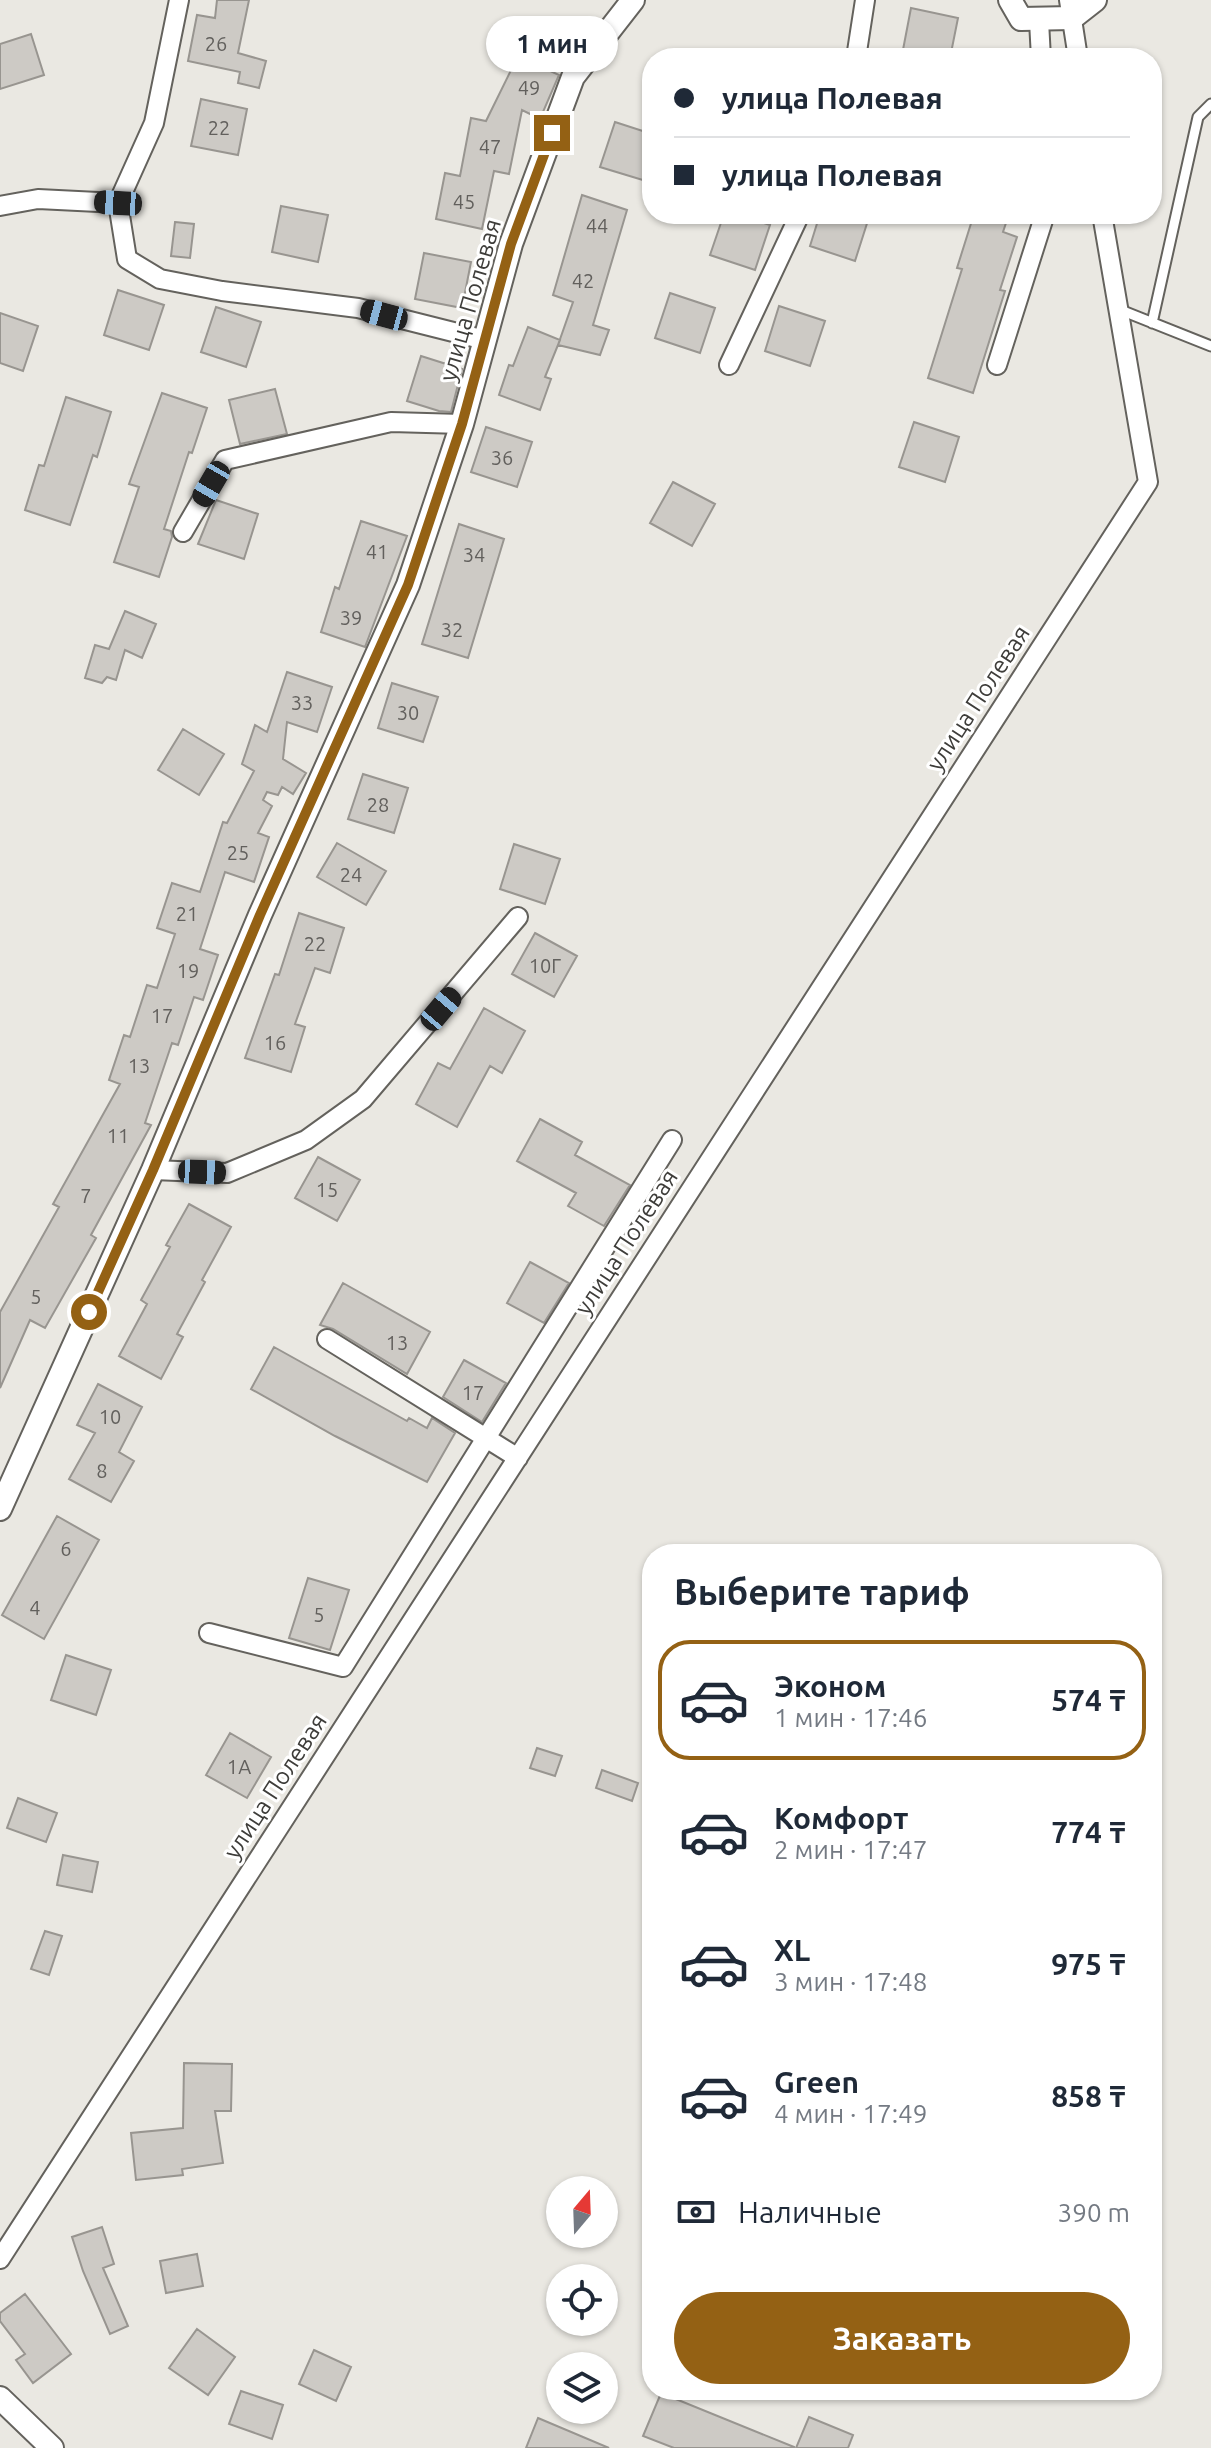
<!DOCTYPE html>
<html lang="ru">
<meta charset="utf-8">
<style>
body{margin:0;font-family:Ubuntu,sans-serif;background:#f2f2f3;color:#1f2937;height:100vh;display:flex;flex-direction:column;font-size:30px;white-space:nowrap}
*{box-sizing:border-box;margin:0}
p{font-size:26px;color:#747a83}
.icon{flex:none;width:44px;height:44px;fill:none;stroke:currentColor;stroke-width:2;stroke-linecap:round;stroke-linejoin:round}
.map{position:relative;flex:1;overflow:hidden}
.sheet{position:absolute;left:642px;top:1544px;width:520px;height:856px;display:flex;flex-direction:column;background:#fff;border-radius:32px;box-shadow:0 2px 6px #0004}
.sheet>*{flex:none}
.guide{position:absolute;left:642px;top:48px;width:520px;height:176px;border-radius:32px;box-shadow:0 2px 6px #0004;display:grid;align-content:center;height:176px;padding:0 32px;background:#fff}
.needle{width:52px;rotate:19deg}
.controls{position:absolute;left:546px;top:2176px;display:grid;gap:16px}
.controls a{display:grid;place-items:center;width:72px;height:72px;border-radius:50%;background:#fff;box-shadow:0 2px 6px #0004;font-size:40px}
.end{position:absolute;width:36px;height:36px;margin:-18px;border:10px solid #946114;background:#fff;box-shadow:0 0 0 4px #fff}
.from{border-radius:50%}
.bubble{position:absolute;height:56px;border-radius:28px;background:#fff;box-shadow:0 2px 6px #0004;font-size:26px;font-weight:700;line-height:56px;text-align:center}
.car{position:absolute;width:24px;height:48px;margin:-24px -12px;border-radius:10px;box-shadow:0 0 6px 2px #0007;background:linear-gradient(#222 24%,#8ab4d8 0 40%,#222 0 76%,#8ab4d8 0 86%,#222 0)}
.guide b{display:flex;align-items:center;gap:28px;height:76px;font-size:30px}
.guide b+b{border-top:2px solid #e0e1e3}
.guide i{width:20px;height:20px;background:#1f2937}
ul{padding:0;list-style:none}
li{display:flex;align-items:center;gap:24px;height:120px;margin:0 16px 12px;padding:0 16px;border:4px solid transparent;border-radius:32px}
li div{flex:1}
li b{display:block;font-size:30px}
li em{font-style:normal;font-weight:700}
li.active{border-color:#946114}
li>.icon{width:72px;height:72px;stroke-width:1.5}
h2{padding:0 32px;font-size:36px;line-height:96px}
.pay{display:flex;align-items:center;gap:20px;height:88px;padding:0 32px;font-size:30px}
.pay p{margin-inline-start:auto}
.primary-button{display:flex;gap:16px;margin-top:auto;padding:16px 32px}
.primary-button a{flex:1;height:92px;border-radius:48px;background:#946114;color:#fff;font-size:32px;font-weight:700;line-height:92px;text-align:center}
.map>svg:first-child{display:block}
</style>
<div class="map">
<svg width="1211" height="2448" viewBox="0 0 1211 2448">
<rect width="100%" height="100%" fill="#eae8e2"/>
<path fill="#cdcac5" stroke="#989590" stroke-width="2" d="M217 0H249L238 53 266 61 259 88 238 83 240 72 188 61 197 15 215 18Z
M911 8 958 18 950 58H918L902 55Z
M31 34 44 75 0 89V44Z
M518 56 559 75 540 119 522 110 509 174 494 171 482 229 436 219 445 173 460 176 471 118 486 121Z
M201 99 247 109 238 155 191 146Z
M615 122 652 134V161L646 181 600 167Z
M582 195 627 210 593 325 609 330 600 355 558 345 573 302 553 295Z
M281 206 328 215 318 262 272 252Z
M724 214H737L770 225 755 270 710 255Z
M820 214H870L855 261 810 246Z
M974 214H1009L1003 232 1017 237 1000 290 1005 291 973 393 928 378 962 269 957 268Z
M175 222 194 224 190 258 171 256Z
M424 253 471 262 462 308 415 299Z
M118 290 164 305 149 350 104 335Z
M670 293 715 308 700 353 655 338Z
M779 306 825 321 810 366 765 351Z
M216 307 261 322 246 367 201 352Z
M0 313 38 326 23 371 0 363Z
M528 327 560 340 545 377 551 379 540 410 499 395 509 365 513 366Z
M421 356 462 369 451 412 439 411 407 401Z
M275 389 287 434 240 444 229 400Z
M162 393 207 408 192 453 189 452 164 529 171 531 172 537 159 577 114 562 139 487 129 484Z
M66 397 111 412 97 457 93 455 70 525 25 510 39 465 44 466Z
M914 422 959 437 945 482 899 467Z
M486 427 532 442 517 487 471 472Z
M673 482 715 504 692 546 650 523Z
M216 500 258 514 244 559 198 544Z
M361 521 407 536 365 647 321 632 335 587 339 589Z
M459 524 504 539 468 658 422 644Z
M125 611 156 624 142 658 125 650 116 680 107 677 102 683 85 678 95 645 109 649Z
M287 672 332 687 317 732 287 722 283 759 306 773 293 794 282 787 278 795 267 792 263 800 272 806 258 833 269 837 254 882 225 872 200 949 218 955 203 1000 194 997 178 1045 172 1043 145 1123 151 1125 91 1235 96 1238 45 1328 30 1320 0 1388V1312L59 1207 53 1204 120 1084 109 1080 124 1035 130 1037 147 985 157 988 175 934 157 928 172 883 200 892 223 822 227 823 254 771 242 764 255 725 267 732Z
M392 683 438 697 423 742 378 728Z
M183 729 224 754 199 795 158 770Z
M363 774 408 788 394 833 348 819Z
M337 843 386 871 366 905 317 877Z
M514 844 560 859 545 904 500 889Z
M299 913 344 928 330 973 315 968 295 1024 305 1027 291 1072 245 1058 275 974 279 975Z
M535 933 577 956 554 997 512 974Z
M484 1008 525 1031 502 1073 490 1066 457 1127 416 1104 438 1063 450 1069Z
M540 1119 582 1142 575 1155 630 1185 604 1226 568 1206 576 1193 517 1161Z
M318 1157 360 1180 337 1221 295 1198Z
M189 1204 231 1227 202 1280 205 1282 177 1334 183 1337 161 1379 119 1356 147 1304 141 1300 170 1247 166 1245Z
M530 1262 569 1283 544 1323 507 1303Z
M343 1283 430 1332 407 1374 333 1329 320 1325Z
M274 1347 407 1421 409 1418 427 1428 432 1418 455 1433 427 1482 335 1436 251 1389Z
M464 1360 506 1383 482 1422 443 1397Z
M98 1384 142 1407 119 1452 134 1461 111 1502 69 1479 95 1433 77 1425Z
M57 1516 99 1540 44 1639 2 1615Z
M308 1578 349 1590 330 1650 289 1638Z
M66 1655 111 1670 96 1715 51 1700Z
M230 1733 271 1757 247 1798 206 1775Z
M537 1748 562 1756 555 1776 530 1768Z
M602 1770 638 1783 632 1801 596 1788Z
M18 1798 57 1813 46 1842 7 1828Z
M63 1855 98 1862 92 1892 57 1885Z
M45 1931 62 1936 49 1975 31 1969Z
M184 2063 232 2064 231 2111H215L223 2163 182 2169 183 2175 136 2180 131 2133 183 2128Z
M102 2227 114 2264 103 2268 128 2326 110 2334 83 2271 72 2237Z
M197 2254 203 2286 166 2293 160 2261Z
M25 2294 71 2354 33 2383 16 2360 25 2354 0 2321V2313Z
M197 2329 235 2357 208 2395 169 2368Z
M314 2350 351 2367 336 2401 299 2384Z
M241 2391 283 2405 272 2439 229 2424Z
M661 2393 794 2447V2448H674L643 2436Z
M809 2417 853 2435 848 2448H796Z
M538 2418 609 2448H526Z"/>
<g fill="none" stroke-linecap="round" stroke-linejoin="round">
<defs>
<path id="service" d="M1118 309 1211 346
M1152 323 1198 117 1211 104"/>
<path id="minor" d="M179 0 154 123 118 203 127 259 160 279 222 291 358 308 485 340
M1069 0 1078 58
M1039 21 1041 58
M856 58 865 0
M0 206 38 199 118 203
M729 365 800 214
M997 365 1045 214
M183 532 225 460 391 422 462 424
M153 1170 227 1173 306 1140 363 1099 518 917
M327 1339 518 1458
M209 1633 343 1667 672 1140
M0 2259 1148 482 1102 214"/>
<path id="tertiary" d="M1010 0 1021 19 1072 18 1095 0
M0 1509 153 1170 260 915 408 585 462 424 511 244 573 77 633 0
M0 2398 52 2448"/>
</defs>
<use href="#service" stroke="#64625d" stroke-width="13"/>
<use href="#minor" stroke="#64625d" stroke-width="22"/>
<use href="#tertiary" stroke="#64625d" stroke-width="26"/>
<use href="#service" stroke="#fff" stroke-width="9"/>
<use href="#minor" stroke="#fff" stroke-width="18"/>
<use href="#tertiary" stroke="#fff" stroke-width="22"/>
</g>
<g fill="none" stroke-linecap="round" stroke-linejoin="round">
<path stroke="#946114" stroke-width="10" d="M89 1312 153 1170 260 915 408 585 462 424 511 244 552 133"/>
</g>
<g text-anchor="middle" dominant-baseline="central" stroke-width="6" stroke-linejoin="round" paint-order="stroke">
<g font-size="20" fill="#62605d">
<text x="216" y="43">26</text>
<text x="529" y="87">49</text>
<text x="219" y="127">22</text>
<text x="490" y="146">47</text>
<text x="464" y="201">45</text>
<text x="597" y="225">44</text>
<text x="583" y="280">42</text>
<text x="502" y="457">36</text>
<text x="377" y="551">41</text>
<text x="474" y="554">34</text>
<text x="351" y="617">39</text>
<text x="452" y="629">32</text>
<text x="302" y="702">33</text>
<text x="408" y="712">30</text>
<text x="378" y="804">28</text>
<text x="238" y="852">25</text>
<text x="351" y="874">24</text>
<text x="187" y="913">21</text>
<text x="315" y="943">22</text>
<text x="545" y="965">10Г</text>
<text x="188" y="970">19</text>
<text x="162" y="1015">17</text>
<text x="275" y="1042">16</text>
<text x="139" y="1065">13</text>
<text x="118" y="1135">11</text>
<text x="327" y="1189">15</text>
<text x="86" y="1195">7</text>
<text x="36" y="1296">5</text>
<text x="397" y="1342">13</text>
<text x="473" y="1392">17</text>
<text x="110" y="1416">10</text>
<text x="102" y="1470">8</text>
<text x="66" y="1548">6</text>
<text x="35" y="1607">4</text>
<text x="319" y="1614">5</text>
<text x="239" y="1766">1А</text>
</g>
<g font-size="24" fill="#3e3d3a" stroke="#fff">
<text transform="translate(470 300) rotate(-74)">улица Полевая</text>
<text transform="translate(978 698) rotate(-57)">улица Полевая</text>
<text transform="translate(626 1242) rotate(-57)">улица Полевая</text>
<text transform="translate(275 1786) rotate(-57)">улица Полевая</text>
</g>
</g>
</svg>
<div class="controls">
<a><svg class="needle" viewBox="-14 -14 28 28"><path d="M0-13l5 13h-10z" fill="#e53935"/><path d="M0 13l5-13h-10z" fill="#747a83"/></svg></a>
<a><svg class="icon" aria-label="locate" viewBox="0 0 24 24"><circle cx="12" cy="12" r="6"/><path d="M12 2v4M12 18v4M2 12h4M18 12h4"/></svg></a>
<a><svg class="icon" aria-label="layers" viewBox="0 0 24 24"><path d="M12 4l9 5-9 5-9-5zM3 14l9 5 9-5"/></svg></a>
</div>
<i class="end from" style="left:89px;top:1312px"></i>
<i class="end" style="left:552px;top:133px"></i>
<div class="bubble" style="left:486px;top:16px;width:132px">1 мин</div>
<i class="car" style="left:118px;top:203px;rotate:273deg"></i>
<i class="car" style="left:384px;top:315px;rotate:285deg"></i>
<i class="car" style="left:211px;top:484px;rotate:210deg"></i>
<i class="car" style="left:441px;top:1009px;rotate:40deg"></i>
<i class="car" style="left:202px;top:1172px;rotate:92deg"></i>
<div class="guide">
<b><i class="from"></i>улица Полевая</b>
<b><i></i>улица Полевая</b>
</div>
<section class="sheet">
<h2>Выберите тариф</h2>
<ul>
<li class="active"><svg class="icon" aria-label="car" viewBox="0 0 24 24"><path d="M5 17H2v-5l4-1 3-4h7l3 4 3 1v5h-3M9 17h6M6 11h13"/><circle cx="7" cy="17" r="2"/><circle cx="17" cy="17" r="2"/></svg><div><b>Эконом</b><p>1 мин · 17:46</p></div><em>574 ₸</em></li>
<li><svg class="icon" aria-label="car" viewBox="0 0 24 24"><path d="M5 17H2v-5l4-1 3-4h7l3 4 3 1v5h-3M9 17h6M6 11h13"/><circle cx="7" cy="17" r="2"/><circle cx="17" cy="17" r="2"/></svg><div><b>Комфорт</b><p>2 мин · 17:47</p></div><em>774 ₸</em></li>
<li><svg class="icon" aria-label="car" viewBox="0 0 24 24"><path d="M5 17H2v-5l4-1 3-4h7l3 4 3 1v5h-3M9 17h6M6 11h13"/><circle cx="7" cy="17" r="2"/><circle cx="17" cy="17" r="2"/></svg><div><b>XL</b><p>3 мин · 17:48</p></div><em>975 ₸</em></li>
<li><svg class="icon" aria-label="car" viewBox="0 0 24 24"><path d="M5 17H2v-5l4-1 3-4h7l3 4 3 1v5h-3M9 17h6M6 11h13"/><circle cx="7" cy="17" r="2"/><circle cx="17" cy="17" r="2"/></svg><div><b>Green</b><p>4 мин · 17:49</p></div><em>858 ₸</em></li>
</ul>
<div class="pay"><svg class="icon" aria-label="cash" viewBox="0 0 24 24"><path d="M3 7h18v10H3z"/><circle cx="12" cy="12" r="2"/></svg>Наличные<p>390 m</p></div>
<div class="primary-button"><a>Заказать</a></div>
</section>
</div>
